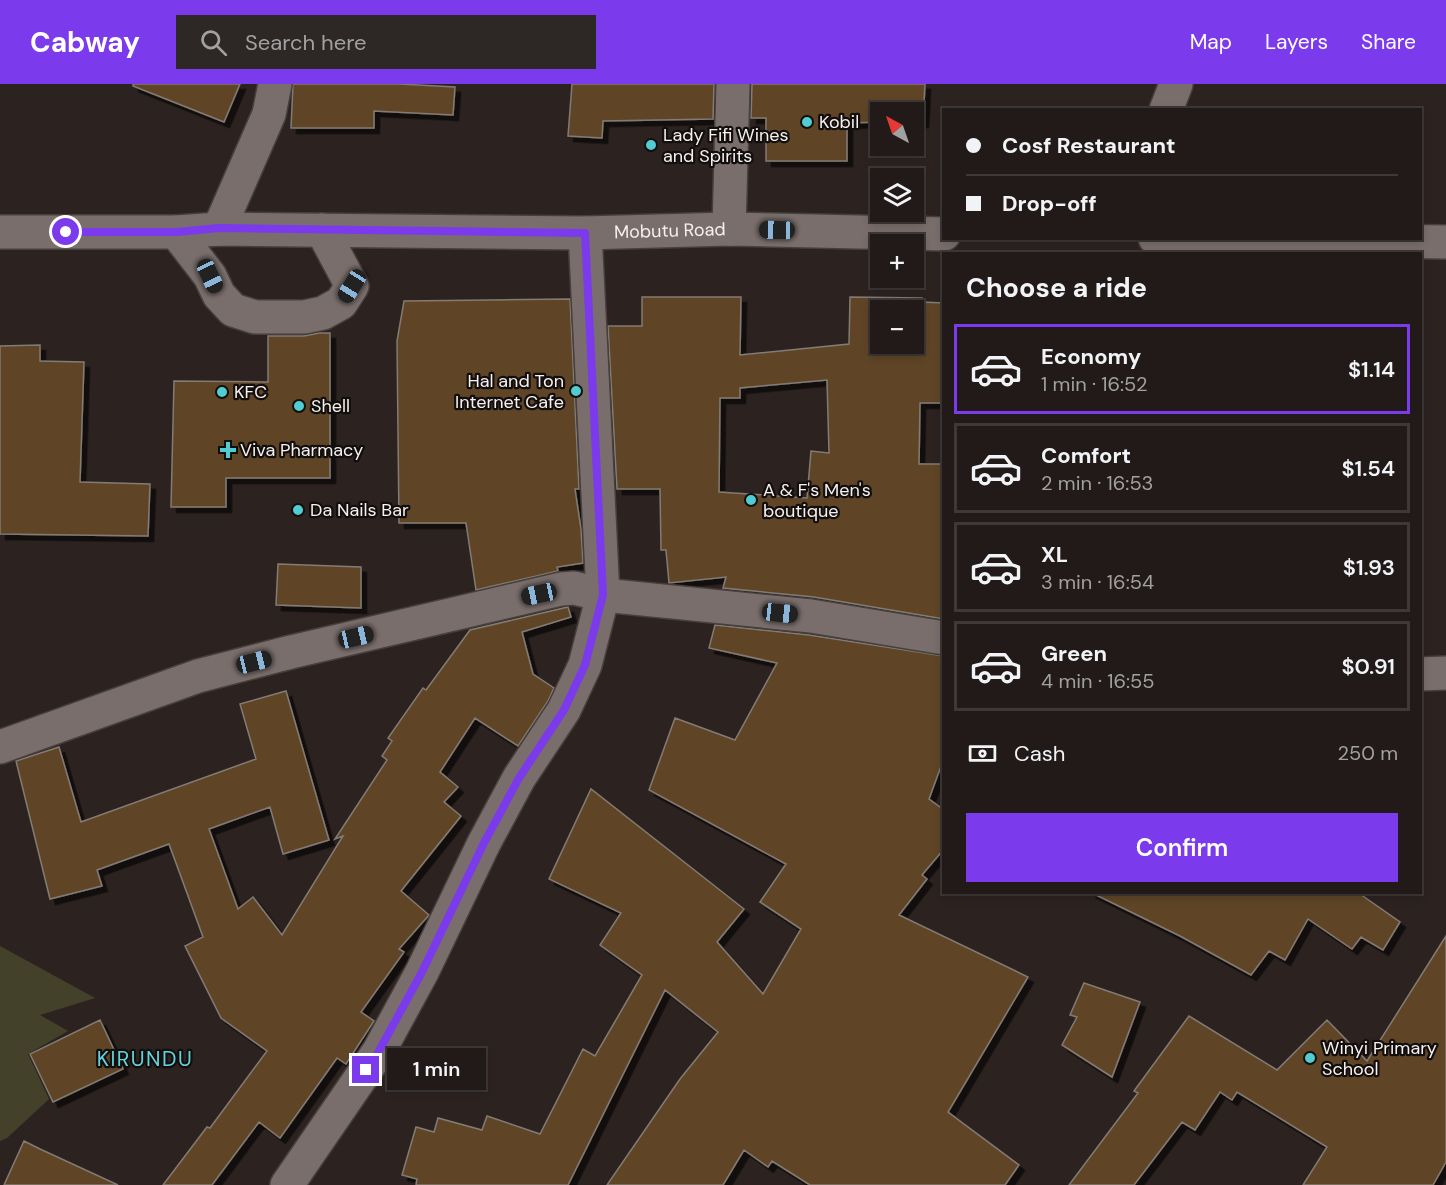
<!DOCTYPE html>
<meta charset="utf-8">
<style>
body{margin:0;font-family:"DM Sans",sans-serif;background:#2d2726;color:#f1f3f6;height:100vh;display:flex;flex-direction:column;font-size:22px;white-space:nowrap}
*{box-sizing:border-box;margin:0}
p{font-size:20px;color:#a2a1a2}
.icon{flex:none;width:33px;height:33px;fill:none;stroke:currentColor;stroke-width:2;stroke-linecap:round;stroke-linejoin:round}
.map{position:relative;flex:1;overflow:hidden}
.details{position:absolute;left:942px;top:168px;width:480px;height:642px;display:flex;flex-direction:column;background:#211a19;border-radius:0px;box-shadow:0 3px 9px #0003,0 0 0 2px #3e3838}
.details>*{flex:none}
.hud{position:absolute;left:942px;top:24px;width:480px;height:132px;border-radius:0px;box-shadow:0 3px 9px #0003,0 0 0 2px #3e3838;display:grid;align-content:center;height:132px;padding:0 24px;background:#211a19}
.needle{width:39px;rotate:320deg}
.controls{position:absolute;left:870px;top:18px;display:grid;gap:12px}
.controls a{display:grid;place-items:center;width:54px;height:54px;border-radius:0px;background:#211a19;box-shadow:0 3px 9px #0003,0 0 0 2px #3e3838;font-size:30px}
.end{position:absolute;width:27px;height:27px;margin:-14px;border:8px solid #7c3aed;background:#fff;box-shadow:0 0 0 3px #fff}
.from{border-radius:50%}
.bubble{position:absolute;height:42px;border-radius:0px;background:#211a19;box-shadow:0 3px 9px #0003,0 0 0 2px #3e3838;font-size:20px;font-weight:600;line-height:42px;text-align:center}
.car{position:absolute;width:18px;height:36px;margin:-18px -9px;border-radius:8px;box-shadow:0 0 4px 2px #0007;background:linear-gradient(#222 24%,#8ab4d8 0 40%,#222 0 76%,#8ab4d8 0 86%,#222 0)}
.hud b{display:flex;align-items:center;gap:21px;height:57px;font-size:22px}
.hud b+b{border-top:2px solid #3e3838}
.hud i{width:15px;height:15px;background:#f1f3f6}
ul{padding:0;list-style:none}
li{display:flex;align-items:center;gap:18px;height:90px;margin:0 12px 9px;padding:0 12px;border:3px solid #3e3838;border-radius:0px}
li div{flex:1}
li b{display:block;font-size:22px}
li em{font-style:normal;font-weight:600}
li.active{border-color:#7c3aed}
li>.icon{width:54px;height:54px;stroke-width:1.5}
h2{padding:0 24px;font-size:27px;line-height:72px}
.pay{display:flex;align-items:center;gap:15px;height:66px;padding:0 24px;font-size:22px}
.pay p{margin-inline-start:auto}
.cta{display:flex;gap:12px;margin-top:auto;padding:12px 24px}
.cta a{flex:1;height:69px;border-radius:0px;background:#7c3aed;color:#fff;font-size:24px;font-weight:600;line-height:69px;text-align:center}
header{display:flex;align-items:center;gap:36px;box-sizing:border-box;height:84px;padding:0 30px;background:#7c3aed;color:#fff}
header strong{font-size:28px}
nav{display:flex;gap:33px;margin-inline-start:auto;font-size:21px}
.search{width:420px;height:54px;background:#2d2726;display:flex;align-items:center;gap:15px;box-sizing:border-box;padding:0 21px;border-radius:0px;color:#a2a1a2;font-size:22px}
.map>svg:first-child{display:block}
</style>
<header>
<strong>Cabway</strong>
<div class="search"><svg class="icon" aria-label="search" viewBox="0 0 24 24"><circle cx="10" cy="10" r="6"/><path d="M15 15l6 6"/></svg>Search here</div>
<nav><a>Map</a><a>Layers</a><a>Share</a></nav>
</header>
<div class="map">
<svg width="1446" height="1101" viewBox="0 0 1446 1101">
<defs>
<filter id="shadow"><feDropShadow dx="5.5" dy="5.5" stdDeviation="0" flood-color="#0009"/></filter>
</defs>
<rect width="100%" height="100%" fill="#2c2321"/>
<path fill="#44412b" d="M0 862 95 914 40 931 68 947 28 970 49 1015 7 1054 0 1057Z"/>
<path fill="#5e4528" stroke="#837b74" stroke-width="1.5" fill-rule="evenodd" filter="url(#shadow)" d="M133 0H240L224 38 133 2Z
M293 0H400L455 3 453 31 374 27V44H291Z
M572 0H714L713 35 603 37 602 54 568 52Z
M752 0H925L923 38H914V28H880V38L847 39V77H766V34H751Z
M642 213H741L740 271 849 260 850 213 922 214V218L944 219V319H920L919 380H944V535L814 513 723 504 726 493 669 499 666 466H661L660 405H617L608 242H642ZM880 226H914V260H880ZM827 296 829 369 811 367 807 414 719 408 720 314H740V304Z
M570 215 579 405H575L581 445 583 479 557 483 558 487 476 506 466 439H399L397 257 404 217Z
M319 249H330V394H226V423H171L174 297 268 298V252H304Z
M40 261V277L84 278 80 398 150 400 148 452 0 450V262Z
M278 480 361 483V524L276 521Z
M568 523 571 533 522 548 533 590 554 604 548 617 518 662 475 634 440 688 458 703 444 718 461 732 401 807 429 831 399 865 404 868 361 928 374 937 346 980 337 974 280 1054 259 1038 212 1101H163L207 1043 210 1044 267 967 221 934 185 862 203 853 169 760 97 786 102 802 50 815 16 677 59 663 81 738 256 675 240 620 286 607 329 756 283 770 270 723 209 745 238 825 253 813 282 851 343 752 335 755 387 676 382 672 392 657 388 654 423 604 426 606 470 546Z
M715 541 809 551 944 572V674L929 715 944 726V765L922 791 927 795 899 831 1028 893 948 1028 1019 1081 1005 1101H810L772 1077 768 1083 744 1066 723 1101H607L680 995 718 948 665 906 568 1101H416L417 1095 402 1091 416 1043 434 1048 438 1034 482 1046 487 1032 540 1050 583 965 595 972 642 891 600 861 621 829 549 795 591 705 744 825 717 858 763 910 801 845 760 818 786 780 649 706 675 634 735 656 777 579 709 564Z
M1090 808H1357L1400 838 1383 866 1361 853 1352 865 1308 835 1285 876 1269 867 1251 891 1180 852Z
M1446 852V1078L1433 1101H1303L1327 1063 1237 1008 1232 1016 1220 1008 1195 1046 1182 1038 1134 1101H1069L1138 1009 1134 1007 1189 932 1277 986 1327 936 1367 977Z
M1084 899 1140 918 1112 993 1062 961 1077 933 1070 931Z
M100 936 123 985 53 1018 30 970Z
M24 1057 40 1065 118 1101H4Z"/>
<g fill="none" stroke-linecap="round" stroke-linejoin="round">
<defs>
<g id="minor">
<path d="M1166 26 1176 0"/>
<path d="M219 145 269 30 275 0"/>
<path d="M729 145 733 0"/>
<path id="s1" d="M0 148H176L219 145 585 149 729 145 944 150"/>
<path d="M176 148 210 192 219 211 233 226 255 233H304L323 229 341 219 352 202 322 146"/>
<path d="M1155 154 1446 158"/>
<path d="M1420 590 1446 589"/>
<path d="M0 663 198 592 291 568 561 505 574 504 603 511 811 532 944 554"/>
<path d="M287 1101 379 967 422 888 484 759 519 694 564 626 585 581 603 511 585 149"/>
</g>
</defs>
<use href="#minor" stroke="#463f3c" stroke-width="36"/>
<use href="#minor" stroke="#796e6b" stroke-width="33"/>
</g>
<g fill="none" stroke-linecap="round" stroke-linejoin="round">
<path stroke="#7c3aed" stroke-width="8" d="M66 148H177L219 144 585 149 603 511 585 581 564 626 519 694 484 759 422 888 379 967 366 986"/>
</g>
<g fill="#51ccd3" stroke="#120e0d" stroke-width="2">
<circle cx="807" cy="38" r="6"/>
<circle cx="651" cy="61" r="6"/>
<circle cx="576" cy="307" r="6"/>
<circle cx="222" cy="308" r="6"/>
<circle cx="299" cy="322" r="6"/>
<path d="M225 357h6v6h6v6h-6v6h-6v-6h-6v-6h6z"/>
<circle cx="751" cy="416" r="6"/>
<circle cx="298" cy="426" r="6"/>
<circle cx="1310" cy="974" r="6"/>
</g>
<g text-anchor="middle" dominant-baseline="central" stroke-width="4.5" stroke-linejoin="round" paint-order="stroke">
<g font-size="18" fill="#f6f0ee" stroke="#120e0d" text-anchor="start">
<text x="819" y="38">Kobil</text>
<text x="663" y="51">Lady Fifi Wines<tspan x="663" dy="21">and Spirits</tspan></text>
<text x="564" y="297" text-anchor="end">Hal and Ton<tspan x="564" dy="21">Internet Cafe</tspan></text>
<text x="234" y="308">KFC</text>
<text x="311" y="322">Shell</text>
<text x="240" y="366">Viva Pharmacy</text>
<text x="763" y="406">A &amp; F's Men's<tspan x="763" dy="21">boutique</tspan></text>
<text x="310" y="426">Da Nails Bar</text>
<text x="1322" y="964">Winyi Primary<tspan x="1322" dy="21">School</tspan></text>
</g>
<g font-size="18" fill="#f6f0ee" stroke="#120e0d">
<text stroke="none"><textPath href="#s1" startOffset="670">Mobutu Road</textPath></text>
</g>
<g font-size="21" letter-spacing="1.5" fill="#65d2d9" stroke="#120e0d">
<text x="145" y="975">KIRUNDU</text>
</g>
</g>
</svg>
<div class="controls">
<a><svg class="needle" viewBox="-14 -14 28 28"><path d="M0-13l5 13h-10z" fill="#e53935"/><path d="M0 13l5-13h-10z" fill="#a2a1a2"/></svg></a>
<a><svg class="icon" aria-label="layers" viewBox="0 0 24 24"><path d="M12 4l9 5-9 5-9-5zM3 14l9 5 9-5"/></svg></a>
<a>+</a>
<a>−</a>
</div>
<i class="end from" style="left:66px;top:148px"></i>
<i class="end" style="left:366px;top:986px"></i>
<div class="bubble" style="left:387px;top:964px;width:99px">1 min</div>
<i class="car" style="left:777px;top:146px;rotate:271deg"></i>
<i class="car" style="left:210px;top:192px;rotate:155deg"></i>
<i class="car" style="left:352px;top:202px;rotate:212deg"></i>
<i class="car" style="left:539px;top:510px;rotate:258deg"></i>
<i class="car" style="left:780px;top:529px;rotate:96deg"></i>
<i class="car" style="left:356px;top:553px;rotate:77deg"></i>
<i class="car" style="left:254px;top:578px;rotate:76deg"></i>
<div class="hud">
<b><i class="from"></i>Cosf Restaurant</b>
<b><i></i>Drop-off</b>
</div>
<section class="details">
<h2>Choose a ride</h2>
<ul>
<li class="active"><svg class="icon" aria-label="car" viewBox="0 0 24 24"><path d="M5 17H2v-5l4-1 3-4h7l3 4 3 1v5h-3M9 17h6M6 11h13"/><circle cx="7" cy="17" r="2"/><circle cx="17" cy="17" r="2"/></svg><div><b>Economy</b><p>1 min · 16:52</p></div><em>$1.14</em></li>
<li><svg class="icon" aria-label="car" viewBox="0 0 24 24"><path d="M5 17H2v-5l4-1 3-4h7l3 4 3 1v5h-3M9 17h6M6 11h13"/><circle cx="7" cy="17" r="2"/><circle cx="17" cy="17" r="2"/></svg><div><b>Comfort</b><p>2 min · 16:53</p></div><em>$1.54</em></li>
<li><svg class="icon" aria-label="car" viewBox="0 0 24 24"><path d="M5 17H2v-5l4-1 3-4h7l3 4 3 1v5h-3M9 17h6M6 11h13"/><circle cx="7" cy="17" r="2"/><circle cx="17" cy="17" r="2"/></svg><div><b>XL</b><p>3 min · 16:54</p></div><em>$1.93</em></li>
<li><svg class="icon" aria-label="car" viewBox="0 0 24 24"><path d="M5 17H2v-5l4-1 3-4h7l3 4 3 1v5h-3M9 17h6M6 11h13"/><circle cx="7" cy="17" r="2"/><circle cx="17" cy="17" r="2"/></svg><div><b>Green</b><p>4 min · 16:55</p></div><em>$0.91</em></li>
</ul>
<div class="pay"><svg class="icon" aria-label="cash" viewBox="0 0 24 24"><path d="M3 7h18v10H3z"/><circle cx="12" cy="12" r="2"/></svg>Cash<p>250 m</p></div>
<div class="cta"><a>Confirm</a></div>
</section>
</div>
